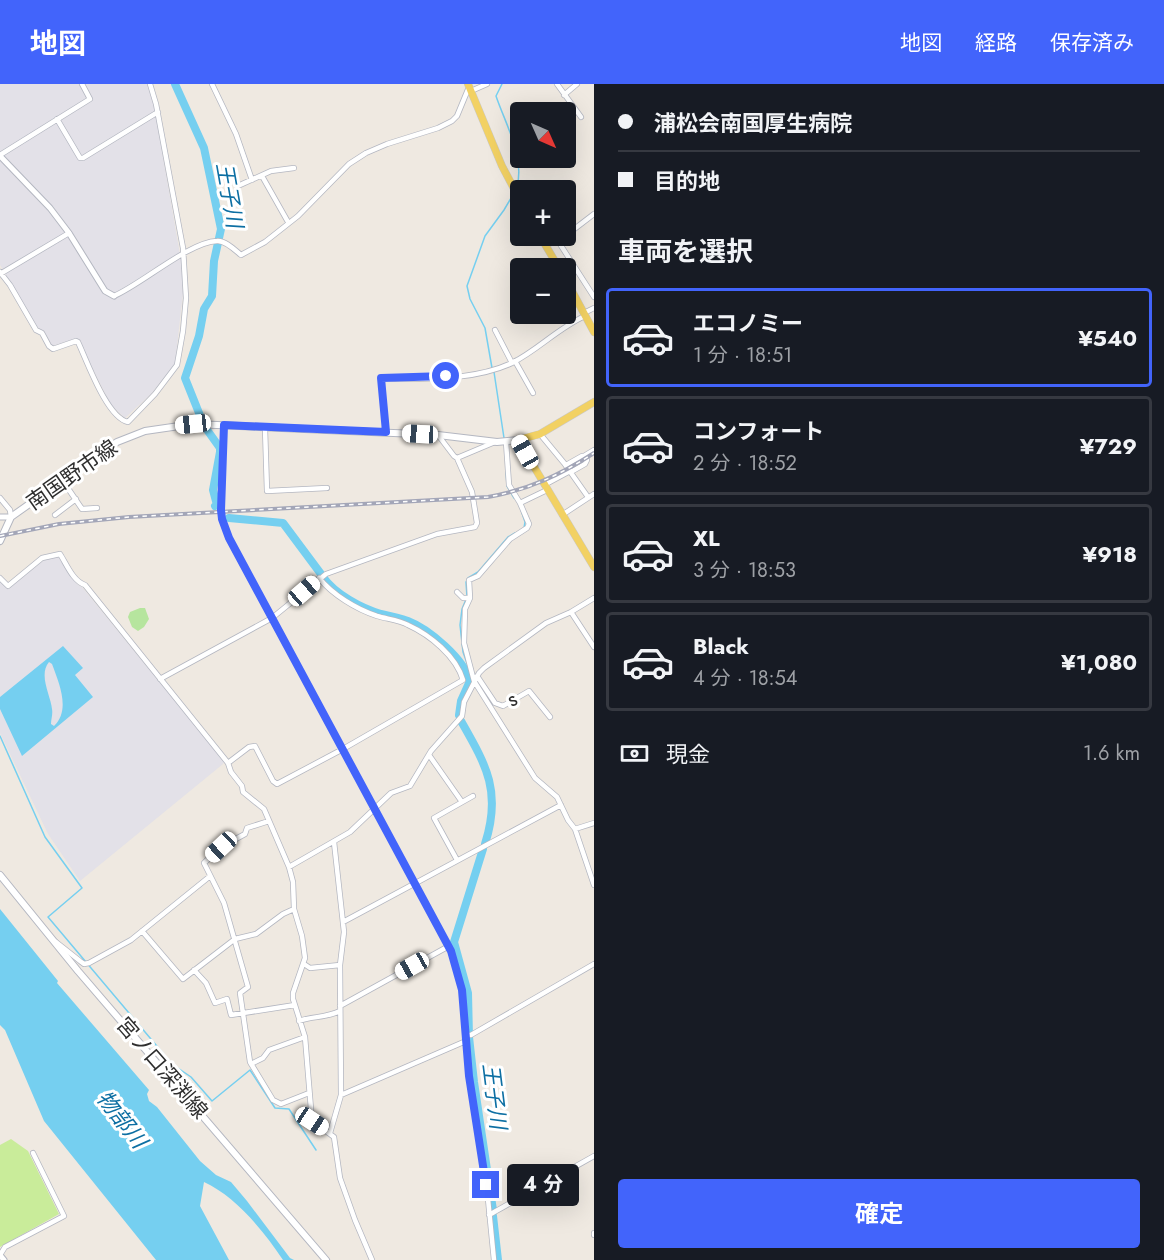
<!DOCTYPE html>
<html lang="ja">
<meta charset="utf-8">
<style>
body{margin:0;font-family:Jost,"Noto Sans JP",sans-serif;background:#20242c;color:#f1f3f6;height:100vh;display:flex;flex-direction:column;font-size:22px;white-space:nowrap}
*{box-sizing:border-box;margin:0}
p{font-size:20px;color:#9ea1a6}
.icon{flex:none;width:33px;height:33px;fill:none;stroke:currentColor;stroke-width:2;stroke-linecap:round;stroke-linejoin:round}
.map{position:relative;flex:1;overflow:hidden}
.side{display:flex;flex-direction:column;background:#171b24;width:570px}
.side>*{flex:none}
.hud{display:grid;align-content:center;height:132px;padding:0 24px;background:#171b24}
.needle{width:39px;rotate:135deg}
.buttons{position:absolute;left:510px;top:18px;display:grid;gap:12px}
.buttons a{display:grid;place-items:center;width:66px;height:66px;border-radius:6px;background:#171b24;box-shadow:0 6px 24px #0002;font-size:30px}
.end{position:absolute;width:27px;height:27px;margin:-14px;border:8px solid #4264fb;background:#fff;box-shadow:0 0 0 3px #fff}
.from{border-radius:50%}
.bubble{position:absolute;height:42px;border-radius:6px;background:#171b24;box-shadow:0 6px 24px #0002;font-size:20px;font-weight:700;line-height:42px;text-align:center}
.car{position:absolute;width:18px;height:36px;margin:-18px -9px;border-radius:8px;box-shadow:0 0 4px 2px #0007;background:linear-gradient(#fff 24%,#345 0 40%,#fff 0 76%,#345 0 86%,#fff 0)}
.hud b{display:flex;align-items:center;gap:21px;height:57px;font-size:22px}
.hud b+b{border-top:2px solid #363941}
.hud i{width:15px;height:15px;background:#f1f3f6}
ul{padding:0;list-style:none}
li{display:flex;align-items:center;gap:18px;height:99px;margin:0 12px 9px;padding:0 12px;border:3px solid #363941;border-radius:6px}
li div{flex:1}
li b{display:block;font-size:22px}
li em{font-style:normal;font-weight:700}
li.selected{border-color:#4264fb}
li>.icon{width:54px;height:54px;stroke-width:1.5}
h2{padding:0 24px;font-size:27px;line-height:72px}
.pay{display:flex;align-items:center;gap:15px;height:66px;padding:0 24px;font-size:22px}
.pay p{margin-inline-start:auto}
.button{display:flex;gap:12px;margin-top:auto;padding:12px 24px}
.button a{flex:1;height:69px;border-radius:6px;background:#4264fb;color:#fff;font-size:24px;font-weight:700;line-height:69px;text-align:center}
header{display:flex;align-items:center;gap:36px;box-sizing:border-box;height:84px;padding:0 30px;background:#4264fb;color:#fff}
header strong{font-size:28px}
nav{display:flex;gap:33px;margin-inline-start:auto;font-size:21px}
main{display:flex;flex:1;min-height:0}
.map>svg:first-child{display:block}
</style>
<header>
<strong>地図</strong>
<nav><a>地図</a><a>経路</a><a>保存済み</a></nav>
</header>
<main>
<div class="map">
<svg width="594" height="1176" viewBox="0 0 594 1176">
<rect width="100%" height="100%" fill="#efe9e1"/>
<path fill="#e3e1e8" d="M0 0H147L154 21 181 176 183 209 175 280 151 310 125 334 111 321 77 254 53 262 51 260 44 247 37 245 0 181Z
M57 472H59L77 500 82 503 224 677 223 680 80 797 48 750 0 649V497L8 505 44 476Z"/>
<path fill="#b6e59e" d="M140 524H145L149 535 144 543 138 547 132 543 128 533 130 528Z"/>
<path fill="#c9ec9a" d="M11 1055 28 1067 59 1130 0 1163V1061Z"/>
<path fill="#75cff0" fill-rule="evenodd" d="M63 562 83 584 75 591 93 613 22 672 0 625V613ZM49 578 52 580C59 599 71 626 54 642L51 640C51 636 53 630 52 625 51 612 38 591 49 578Z
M0 825 58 897 57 899 149 1006 147 1010 149 1017 157 1023 200 1077 216 1091 231 1098 247 1117 290 1174 294 1176H283C264 1147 235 1112 204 1098L200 1122 229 1176H156L44 1037 5 946 0 941Z"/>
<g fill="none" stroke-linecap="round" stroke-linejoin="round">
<path stroke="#75cff0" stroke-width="1.5" d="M502 0 496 12C505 39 525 73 517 102
M492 284 485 244 470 215 467 202 485 152 504 126 514 109
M494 288 504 354
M506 385 507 402 514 414
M521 426 525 438 524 444
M468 582 463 568 460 541 462 525 467 513 466 498 468 494 478 488 508 453 515 449
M0 652 45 753 82 804 48 833 172 980 191 993 212 1017 250 986 275 1024 289 1025 316 1066"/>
<path stroke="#75cff0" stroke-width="8" d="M175 0 204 64 221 145 214 177 212 212 204 225 199 252 185 294 201 334
M205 343 220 364V368L213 406 217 421 215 422
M229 434 283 439 321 490
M323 493C335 510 361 524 381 530 390 532 399 534 408 537 429 545 464 575 470 597L461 617 459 631
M461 637C486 681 502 707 485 760
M483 765 454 858 468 909 469 953 474 998 493 1126
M493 1132 498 1176"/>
<defs>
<path id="minor" d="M212 0 236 50 252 96
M557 0 581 33
M471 7 487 0
M564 11 577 0
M57 35 80 74H83L158 28
M0 71 90 15 82 0
M262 92 288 138
M240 101 271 87 294 84
M558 157 594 213
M546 161 560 156 594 130
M0 188 10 201 36 246 42 249 49 262 53 265 76 257 78 258C87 277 107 334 128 338L155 310 177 281 183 247 186 214 183 164 156 20 150 0
M0 190 69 149
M114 212C142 200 189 158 217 157 225 156 235 166 241 171L265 158 298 132 349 80 366 69 387 60 438 44 452 37 457 32 469 3
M584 229 594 224
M495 246 512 279
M515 277 533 309
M224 341 221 426 222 436 229 455 451 867 462 906 469 992 488 1115 494 1176
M265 344 267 407 327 404
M386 348 381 294C388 294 396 295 404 295 439 295 480 294 512 279 538 266 558 244 585 232
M540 350 564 379 588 413
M438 351 454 372 457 374 495 358
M506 358 509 401 520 419
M584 372 594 366
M566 381 582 372 585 373 587 376 585 380 571 388
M63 397 82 425 97 424
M544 401 570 387
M547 406 520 419 529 440 527 444 510 455 478 492 469 496 470 514 465 525 464 559 474 597 535 694 557 713 568 736 575 745 594 801
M0 414 10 426 11 433
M55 431 76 415
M562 431 594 410
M0 494 8 502 42 474 60 470C67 481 73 497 85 501L228 679 231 688 242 702 243 708 264 725 289 783 293 798 294 825 302 852 305 874 293 909V915L305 953 312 1037 334 1053 340 1094 355 1136 372 1176
M457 508 463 514H470
M571 528 594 563
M477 592 495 619 503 622 529 607 550 633
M160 595 272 534 326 490 437 450 475 443 477 439 472 408 457 374
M429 671 462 718
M228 679 249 663 255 662 273 697 277 700 343 665 463 596C456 572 430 551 408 541 399 536 387 535 377 532 356 525 333 511 319 494
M269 737 247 744 245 750 221 763 204 779 224 819 248 903 240 909 250 978 273 1016 281 1020 309 1009
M575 745 594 739
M457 776 434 734 473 712
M289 783 350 748 391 709 410 702 431 667 462 632 464 618 479 589 484 584 546 539 571 528 594 514
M343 838 561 721
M142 847 183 895 235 855 256 850 283 830 294 825
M56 858 80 877 84 880 89 879 131 856 209 793
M304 880 310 884 340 881
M194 886 206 899 215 919 227 915 231 931 295 921
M340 922 449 862
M299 937C313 932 326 934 340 927
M465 951H471L594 880
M251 980 263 974 269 966 305 953
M341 1011 466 957
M330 1049 341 1011 340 881 344 848 334 758
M489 1131 594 1072
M594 1149V1151
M0 1171 5 1163 64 1132 33 1069"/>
<path id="tertiary" d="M0 72 50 124 69 149 105 207 114 212
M0 433H11
M0 1171 4 1176"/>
<path id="secondary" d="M0 457 11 433 117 358 145 347 193 340 217 341 438 351 497 358 518 356
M0 791 78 887 326 1176"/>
<path id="primary" d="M468 0 502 82 520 116
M540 152 559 184
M566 196 594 248
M594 318 540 350 518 356 594 483"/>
</defs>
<use href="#minor" stroke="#b4b7c1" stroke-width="6"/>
<use href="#tertiary" stroke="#b4b7c1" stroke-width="7"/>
<use href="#secondary" stroke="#b4b7c1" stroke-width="8"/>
<use href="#primary" stroke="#c9c9c9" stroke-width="8"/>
<use href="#minor" stroke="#fff" stroke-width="4.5"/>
<use href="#tertiary" stroke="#fff" stroke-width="5"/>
<use href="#secondary" stroke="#fff" stroke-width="6"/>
<use href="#primary" stroke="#f2d163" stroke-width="7"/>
<defs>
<path id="rail" d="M0 452 59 440 129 433 488 413C528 406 560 391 594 369"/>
</defs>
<use href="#rail" stroke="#a3a6b8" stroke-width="4"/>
<use href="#rail" stroke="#fff" stroke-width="1.5" stroke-dasharray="4.5" stroke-linecap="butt"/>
</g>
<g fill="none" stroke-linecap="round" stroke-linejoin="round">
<path stroke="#4264fb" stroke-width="8" d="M446 292 381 294 386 348 224 341 221 426 222 435 229 454 451 867 462 906 469 992 486 1101"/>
</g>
<g text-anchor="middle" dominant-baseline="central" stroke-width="6" stroke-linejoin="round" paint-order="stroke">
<g font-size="21" fill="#2e2e2e" stroke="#fff">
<text transform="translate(72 391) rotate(-35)">南国野市線</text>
<text transform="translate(512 615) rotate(-26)">s</text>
<text transform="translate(162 984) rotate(49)">宮ノ口深渕線</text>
</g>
<g font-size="22" font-style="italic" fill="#0d6fa3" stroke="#fff">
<text transform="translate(230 111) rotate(80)">王子川</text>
<text transform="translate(495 1012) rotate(83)">王子川</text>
<text transform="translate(122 1035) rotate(52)">物部川</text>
</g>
</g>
</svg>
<div class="buttons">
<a><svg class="needle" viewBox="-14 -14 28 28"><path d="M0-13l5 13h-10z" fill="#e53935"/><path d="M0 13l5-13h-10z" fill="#9ea1a6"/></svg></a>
<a>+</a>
<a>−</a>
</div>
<i class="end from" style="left:446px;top:292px"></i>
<i class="end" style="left:486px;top:1101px"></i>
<div class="bubble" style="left:507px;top:1080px;width:72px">4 分</div>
<i class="car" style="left:193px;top:340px;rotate:264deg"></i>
<i class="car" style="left:420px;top:350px;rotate:273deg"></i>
<i class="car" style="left:525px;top:368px;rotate:331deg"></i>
<i class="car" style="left:304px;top:507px;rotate:49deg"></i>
<i class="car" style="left:221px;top:763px;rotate:227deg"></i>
<i class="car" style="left:412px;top:882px;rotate:241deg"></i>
<i class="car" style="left:312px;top:1037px;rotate:123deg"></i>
</div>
<section class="side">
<div class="hud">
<b><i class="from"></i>浦松会南国厚生病院</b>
<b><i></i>目的地</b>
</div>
<h2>車両を選択</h2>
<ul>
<li class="selected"><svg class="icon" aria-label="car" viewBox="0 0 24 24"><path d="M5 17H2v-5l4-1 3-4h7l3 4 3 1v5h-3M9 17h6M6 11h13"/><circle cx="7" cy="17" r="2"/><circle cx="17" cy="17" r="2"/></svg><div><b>エコノミー</b><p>1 分 · 18:51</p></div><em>¥540</em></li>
<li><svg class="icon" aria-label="car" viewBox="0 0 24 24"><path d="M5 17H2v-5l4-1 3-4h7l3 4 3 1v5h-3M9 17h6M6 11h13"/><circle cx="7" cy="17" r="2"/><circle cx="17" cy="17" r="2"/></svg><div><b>コンフォート</b><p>2 分 · 18:52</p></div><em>¥729</em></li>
<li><svg class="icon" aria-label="car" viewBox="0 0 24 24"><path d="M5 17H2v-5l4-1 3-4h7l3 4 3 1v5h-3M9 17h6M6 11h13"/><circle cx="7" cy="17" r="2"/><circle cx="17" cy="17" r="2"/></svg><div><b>XL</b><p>3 分 · 18:53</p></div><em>¥918</em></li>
<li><svg class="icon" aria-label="car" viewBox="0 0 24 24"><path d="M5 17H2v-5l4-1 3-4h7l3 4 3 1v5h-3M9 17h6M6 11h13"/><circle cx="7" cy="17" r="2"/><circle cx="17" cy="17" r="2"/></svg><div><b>Black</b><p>4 分 · 18:54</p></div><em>¥1,080</em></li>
</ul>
<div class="pay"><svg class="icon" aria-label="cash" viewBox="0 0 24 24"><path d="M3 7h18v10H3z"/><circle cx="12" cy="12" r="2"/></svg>現金<p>1.6 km</p></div>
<div class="button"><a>確定</a></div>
</section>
</main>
